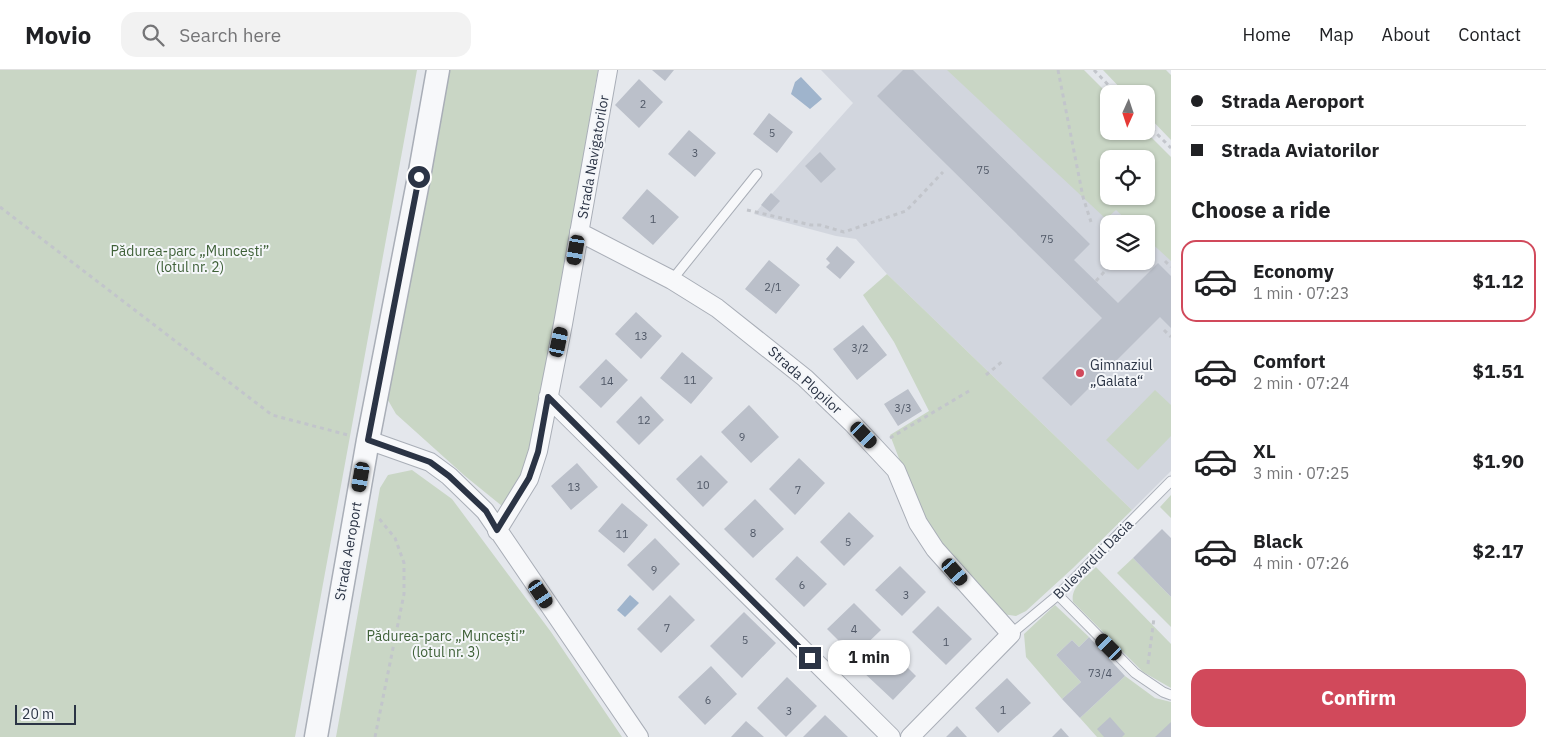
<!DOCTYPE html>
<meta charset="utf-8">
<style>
body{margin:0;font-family:"IBM Plex Sans",sans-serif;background:#f2f2f2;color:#202124;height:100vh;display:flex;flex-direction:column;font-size:19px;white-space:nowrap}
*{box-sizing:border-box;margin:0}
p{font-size:16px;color:#757577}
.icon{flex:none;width:28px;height:28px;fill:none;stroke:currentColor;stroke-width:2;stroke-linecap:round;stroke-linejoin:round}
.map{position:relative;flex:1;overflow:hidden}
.details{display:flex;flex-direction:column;background:#fff;width:375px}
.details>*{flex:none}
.banner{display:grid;align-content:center;height:110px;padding:0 20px;background:#fff}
.needle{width:32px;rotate:183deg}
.fabs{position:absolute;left:1100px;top:15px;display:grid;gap:10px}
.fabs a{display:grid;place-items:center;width:55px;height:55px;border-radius:10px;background:#fff;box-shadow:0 1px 4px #0004;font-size:25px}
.scale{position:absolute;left:15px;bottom:12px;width:61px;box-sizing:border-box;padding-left:5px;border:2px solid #2b3445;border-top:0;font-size:14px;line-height:18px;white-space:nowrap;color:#2b3445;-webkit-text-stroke:4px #f4f6f9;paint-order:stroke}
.end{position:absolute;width:22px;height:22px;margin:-11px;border:6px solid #2b3445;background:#fff;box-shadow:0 0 0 2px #fff}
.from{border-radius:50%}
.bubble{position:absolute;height:35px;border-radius:15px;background:#fff;box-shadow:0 1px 4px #0004;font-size:16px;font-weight:700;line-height:35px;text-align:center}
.car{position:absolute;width:15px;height:30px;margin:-15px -8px;border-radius:6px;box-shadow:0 0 4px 1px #0007;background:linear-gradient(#222 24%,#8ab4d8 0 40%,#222 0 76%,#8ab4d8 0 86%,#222 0)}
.banner b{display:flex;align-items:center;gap:18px;height:48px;font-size:19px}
.banner b+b{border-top:1px solid #e0e0e0}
.banner i{width:12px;height:12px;background:#202124}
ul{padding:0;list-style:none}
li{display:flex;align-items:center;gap:15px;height:82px;margin:0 10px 8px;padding:0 10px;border:2px solid transparent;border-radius:15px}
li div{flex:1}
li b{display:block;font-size:19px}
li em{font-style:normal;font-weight:700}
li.selected{border-color:#d1495b}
li>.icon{width:45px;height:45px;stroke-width:1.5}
h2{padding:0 20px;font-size:22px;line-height:60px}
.cta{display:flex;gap:10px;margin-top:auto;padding:10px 20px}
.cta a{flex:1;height:58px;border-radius:15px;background:#d1495b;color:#fff;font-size:20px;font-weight:700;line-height:58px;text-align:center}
header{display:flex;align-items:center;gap:30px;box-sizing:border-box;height:70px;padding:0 25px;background:#fff;border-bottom:1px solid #e0e0e0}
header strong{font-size:24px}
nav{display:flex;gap:28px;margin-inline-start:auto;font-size:18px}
.search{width:350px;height:45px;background:#f2f2f2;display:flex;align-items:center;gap:12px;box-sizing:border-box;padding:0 18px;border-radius:15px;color:#757577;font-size:19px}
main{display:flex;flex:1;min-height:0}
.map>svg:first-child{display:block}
</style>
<header>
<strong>Movio</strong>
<div class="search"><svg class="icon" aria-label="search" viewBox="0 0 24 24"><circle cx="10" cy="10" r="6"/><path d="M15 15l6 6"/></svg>Search here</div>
<nav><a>Home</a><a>Map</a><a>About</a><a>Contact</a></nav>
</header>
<main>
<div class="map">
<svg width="1171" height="667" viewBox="0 0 1171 667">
<rect width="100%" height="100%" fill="#e4e7ec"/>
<path fill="#d2d6de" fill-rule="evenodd" d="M821 0H1067L1109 61 1171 106V401L1132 440 887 204 856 169 836 166 754 144 853 33ZM1109 89H1146V126H1109ZM1109 154H1146V191H1109Z"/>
<path fill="#c9d6c5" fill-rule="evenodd" d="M0 0H417L295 667H0Z
M447 0H598L537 356 524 404 502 436 465 406 396 344 385 325Z
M947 0H1084L1109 25V61H1145L1171 87V191L1146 168V154H1131L1116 140 1106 149ZM1109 89H1146V126H1109Z
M1103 0H1166L1171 5V70L1146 44V24H1126Z
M887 204 1132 440 1073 498 1026 541 1016 546 1002 544 928 464 890 365 929 341 894 272 863 225Z
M1155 320 1171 335V366L1138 400 1106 370Z
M412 400 452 429 551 562 622 667H336L380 418 388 405Z
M1171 425V448L1160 437Z
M1133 488 1171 527V557L1117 503Z
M1096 497 1171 574V618L1143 602 1073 532C1070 517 1086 507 1096 497Z
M1055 535 1089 567 1079 577 1072 570 1056 585 1081 612 1062 629 1026 587 1024 564Z
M1125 606 1155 628 1171 632V667H1097L1080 648Z"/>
<path fill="#9fb4cc" d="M801 7 822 29 810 39 791 24 795 12Z
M630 525 639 533 625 547 617 540Z"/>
<path fill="#bbc0ca" d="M652 0H674L665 11Z
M903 0H913L1090 174 1074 190 1118 233 1158 193 1171 206V258L1160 247 1071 336 1042 308 1102 248 877 26Z
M639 9 663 32 639 58 615 35Z
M769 43 793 62 777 83 753 64Z
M689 60 716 83 695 107 668 84Z
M820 82 836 99 821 113 805 96Z
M647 119 679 147 653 175 622 148Z
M771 123 780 131 770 142 761 135Z
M837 176 855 192 840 209 826 197 830 193 826 189Z
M769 190 800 215 776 244 745 219Z
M636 242 662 266 641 289 615 264Z
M863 255 887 285 857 310 833 279Z
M682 282 713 308 691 334 660 308Z
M606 289 628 310 601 338 579 317Z
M908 319 922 341 898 356 884 334Z
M641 326 664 350 639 375 616 352Z
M749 335 779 367 751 393 721 362Z
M701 385 728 412 703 437 676 409Z
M799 388 825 413 795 445 769 419Z
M577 393 598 417 571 440 551 416Z
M755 429 784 459 753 488 724 459Z
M622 433 648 455 624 483 598 461Z
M849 442 874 466 844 496 820 472Z
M1162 459 1171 468V527L1133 488Z
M655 468 680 494 653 521 627 495Z
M797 486 827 514 804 537 775 509Z
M900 496 926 522 902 546 875 520Z
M670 525 695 550 661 583 637 559Z
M854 533 881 560 854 586 827 559Z
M938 536 972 569 946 595 912 562Z
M744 542 776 573 742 608 710 576Z
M1089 567 1125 606 1080 648 1062 629 1081 612 1056 585 1072 570 1079 577Z
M886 576 916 606 893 630 862 601Z
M711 596 737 624 705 655 678 627Z
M787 607 817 636 786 667 757 638Z
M1007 608 1031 633 998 663 975 638Z
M825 645 848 667H803Z
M1110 647 1125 664 1122 667H1104L1097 659Z
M746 651 764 667H731Z
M1171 652V667H1155Z
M957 656 967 667H946Z
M1061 658 1069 667H1052Z"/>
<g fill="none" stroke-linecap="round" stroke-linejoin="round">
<defs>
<path id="service" d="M672 210 757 104
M1058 525 1135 603 1163 622 1171 625
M1011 564 1058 525 1171 411"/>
<path id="minor" d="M579 162 672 210 717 238 805 308 853 354 896 400 918 453 935 479 1011 564 910 667
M548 327 891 667
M368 370 430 392 449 406 485 441 639 667
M497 461 529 409 538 381 563 254 608 0"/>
<path id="tertiary" d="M316 667 368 370 419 107 438 0"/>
</defs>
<use href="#service" stroke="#a9aeb7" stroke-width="11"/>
<use href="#minor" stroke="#a9aeb7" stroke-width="20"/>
<use href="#tertiary" stroke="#a9aeb7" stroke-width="25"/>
<path stroke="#c2c5cb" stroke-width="3" stroke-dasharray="4 4" stroke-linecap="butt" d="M1058 0 1083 127 1091 152
M1094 0 1117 24
M1146 53 1171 78
M0 137 272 345 348 365
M747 140 811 155H820L844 162 906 141 943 102
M1165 191 1171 197
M1096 211 1114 191
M1164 260 1171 267
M986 305 1004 290
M890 368 969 321
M1148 594 1154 548
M375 667 404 524V493L395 468 377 446"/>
<use href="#service" stroke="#f7f8fa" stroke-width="9"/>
<use href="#minor" stroke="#f7f8fa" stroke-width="18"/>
<use href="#tertiary" stroke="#f7f8fa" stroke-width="22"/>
</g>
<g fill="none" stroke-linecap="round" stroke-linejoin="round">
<path stroke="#2b3445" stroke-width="6" d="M419 107 368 370 430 392 449 406 486 441 497 460 529 408 538 382 548 327 810 588"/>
</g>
<circle fill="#d1495b" stroke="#f4f6f9" stroke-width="2" cx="1080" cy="303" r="5"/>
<g text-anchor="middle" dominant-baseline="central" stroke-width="4" stroke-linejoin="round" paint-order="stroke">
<g font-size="11" fill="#4f5766">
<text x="643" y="34">2</text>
<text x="772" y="63">5</text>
<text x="695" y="83">3</text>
<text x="983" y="100">75</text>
<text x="653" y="149">1</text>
<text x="1047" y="169">75</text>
<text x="773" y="217">2/1</text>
<text x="641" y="266">13</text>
<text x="860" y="278">3/2</text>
<text x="690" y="310">11</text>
<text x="607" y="311">14</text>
<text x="903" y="338">3/3</text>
<text x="644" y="350">12</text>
<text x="742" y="367">9</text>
<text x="703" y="415">10</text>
<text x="574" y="417">13</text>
<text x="798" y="420">7</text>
<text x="753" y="463">8</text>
<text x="622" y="464">11</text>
<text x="848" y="472">5</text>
<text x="654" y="500">9</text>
<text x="802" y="515">6</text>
<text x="906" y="525">3</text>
<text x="667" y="558">7</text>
<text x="854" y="559">4</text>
<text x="745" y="570">5</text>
<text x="946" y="572">1</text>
<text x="1100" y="603">73/4</text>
<text x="708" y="630">6</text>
<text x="1003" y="640">1</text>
<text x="789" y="641">3</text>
</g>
<g font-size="14" fill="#2b3445" stroke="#f4f6f9">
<text transform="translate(593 87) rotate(-80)">Strada Navigatorilor</text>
<text transform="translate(805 310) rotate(42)">Strada Plopilor</text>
<text transform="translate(348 481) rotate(-80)">Strada Aeroport</text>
<text transform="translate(1093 489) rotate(-45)">Bulevardul Dacia</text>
</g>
<g font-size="14" fill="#3f6138" stroke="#f4f6f9">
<text x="190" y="181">Pădurea-parc „Muncești”<tspan x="190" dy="16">(lotul nr. 2)</tspan></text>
<text x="446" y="566">Pădurea-parc „Muncești”<tspan x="446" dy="16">(lotul nr. 3)</tspan></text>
</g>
<g font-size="14" fill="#2b3445" stroke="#f4f6f9" text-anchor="start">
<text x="1090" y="295">Gimnaziul<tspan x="1090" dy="16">„Galata“</tspan></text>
</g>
</g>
</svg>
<div class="fabs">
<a><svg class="needle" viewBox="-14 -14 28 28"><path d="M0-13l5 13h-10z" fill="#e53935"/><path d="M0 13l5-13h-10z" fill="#757577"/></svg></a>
<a><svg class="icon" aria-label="locate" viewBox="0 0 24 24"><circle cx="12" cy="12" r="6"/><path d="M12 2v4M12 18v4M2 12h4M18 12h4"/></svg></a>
<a><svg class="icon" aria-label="layers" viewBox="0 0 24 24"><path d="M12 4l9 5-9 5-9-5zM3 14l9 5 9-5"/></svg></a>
</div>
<div class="scale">20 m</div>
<i class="end from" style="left:419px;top:107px"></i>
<i class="end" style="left:810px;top:588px"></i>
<div class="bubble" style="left:828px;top:570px;width:82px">1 min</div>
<i class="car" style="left:576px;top:180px;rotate:190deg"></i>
<i class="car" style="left:559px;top:272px;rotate:12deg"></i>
<i class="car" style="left:864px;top:365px;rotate:136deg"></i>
<i class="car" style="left:361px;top:407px;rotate:190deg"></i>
<i class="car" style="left:955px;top:502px;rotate:139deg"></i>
<i class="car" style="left:541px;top:524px;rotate:146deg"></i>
<i class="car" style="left:1109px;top:577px;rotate:315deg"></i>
</div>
<section class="details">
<div class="banner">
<b><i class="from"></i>Strada Aeroport</b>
<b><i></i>Strada Aviatorilor</b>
</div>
<h2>Choose a ride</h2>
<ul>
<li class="selected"><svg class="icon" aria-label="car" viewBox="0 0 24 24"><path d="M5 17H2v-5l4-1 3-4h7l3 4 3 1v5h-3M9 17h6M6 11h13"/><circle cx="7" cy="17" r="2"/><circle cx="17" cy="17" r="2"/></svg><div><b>Economy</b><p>1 min · 07:23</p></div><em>$1.12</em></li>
<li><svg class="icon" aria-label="car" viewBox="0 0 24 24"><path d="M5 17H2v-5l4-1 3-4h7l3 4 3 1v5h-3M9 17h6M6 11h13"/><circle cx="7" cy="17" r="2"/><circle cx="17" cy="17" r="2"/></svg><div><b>Comfort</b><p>2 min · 07:24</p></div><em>$1.51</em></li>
<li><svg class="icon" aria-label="car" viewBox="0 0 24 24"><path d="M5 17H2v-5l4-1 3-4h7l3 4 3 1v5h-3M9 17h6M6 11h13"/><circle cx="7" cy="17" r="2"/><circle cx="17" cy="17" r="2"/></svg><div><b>XL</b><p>3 min · 07:25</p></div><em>$1.90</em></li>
<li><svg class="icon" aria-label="car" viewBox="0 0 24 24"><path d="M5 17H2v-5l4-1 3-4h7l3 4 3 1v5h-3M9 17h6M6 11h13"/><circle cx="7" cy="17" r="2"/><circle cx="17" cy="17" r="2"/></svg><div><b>Black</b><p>4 min · 07:26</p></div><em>$2.17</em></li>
</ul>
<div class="cta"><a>Confirm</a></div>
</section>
</main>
